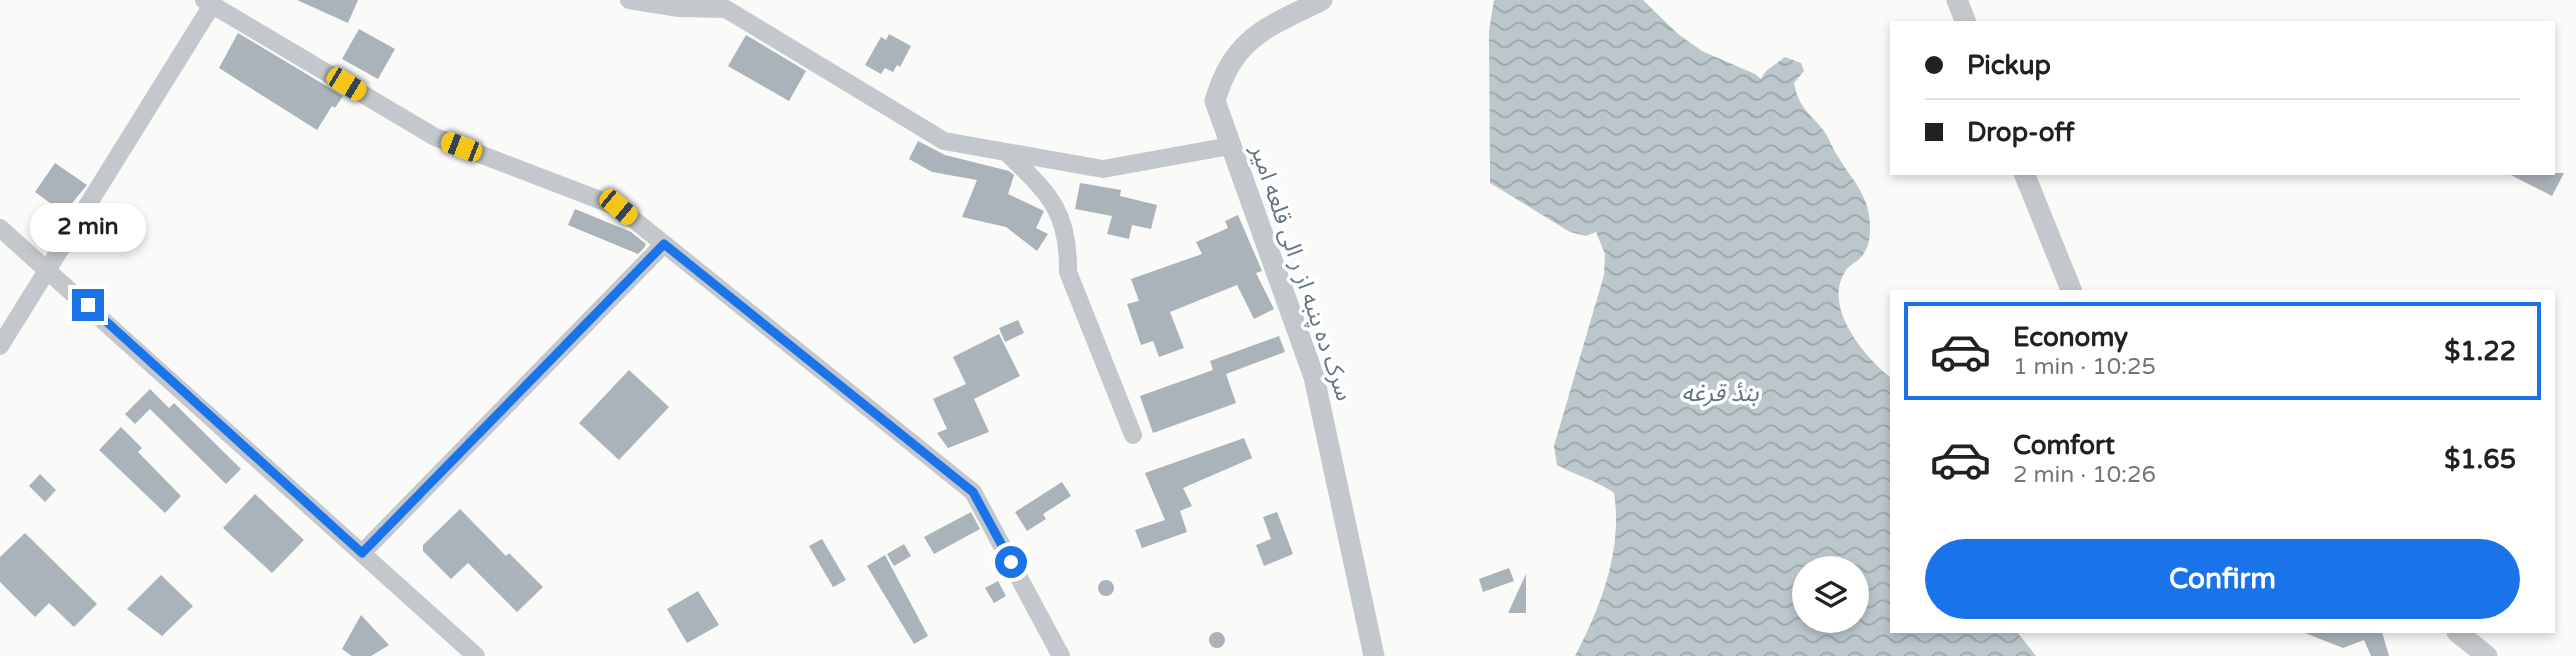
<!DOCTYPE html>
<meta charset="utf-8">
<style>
body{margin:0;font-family:"Varela Round","Noto Sans Arabic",sans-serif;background:#f6f6f6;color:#202124;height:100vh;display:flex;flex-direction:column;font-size:26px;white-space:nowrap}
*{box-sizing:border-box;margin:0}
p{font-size:23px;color:#757577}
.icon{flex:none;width:38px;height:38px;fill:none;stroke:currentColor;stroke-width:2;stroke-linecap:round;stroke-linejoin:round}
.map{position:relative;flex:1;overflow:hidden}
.details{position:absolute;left:1890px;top:290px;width:665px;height:343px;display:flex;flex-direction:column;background:#fff;border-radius:0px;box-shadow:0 4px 10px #0003}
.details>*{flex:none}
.hud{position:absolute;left:1890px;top:21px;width:665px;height:154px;border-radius:0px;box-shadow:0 4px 10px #0003;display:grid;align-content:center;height:154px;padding:0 35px;background:#fff}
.fabs{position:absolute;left:1792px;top:556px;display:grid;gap:14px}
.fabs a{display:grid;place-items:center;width:77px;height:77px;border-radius:50%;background:#fff;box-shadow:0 4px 10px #0003;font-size:35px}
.end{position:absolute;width:32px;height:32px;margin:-16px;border:9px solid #1a73e8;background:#fff;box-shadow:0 0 0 4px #fff}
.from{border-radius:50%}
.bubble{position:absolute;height:49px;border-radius:24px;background:#fff;box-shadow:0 4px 10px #0003;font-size:23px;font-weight:700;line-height:49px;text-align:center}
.car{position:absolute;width:21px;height:42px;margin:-21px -10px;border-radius:9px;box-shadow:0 0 5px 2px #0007;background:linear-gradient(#f5c518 24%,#345 0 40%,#f5c518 0 76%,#345 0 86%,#f5c518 0)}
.hud b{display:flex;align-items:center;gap:24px;height:66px;font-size:26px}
.hud b+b{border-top:2px solid #e0e0e0}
.hud i{width:18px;height:18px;background:#202124}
ul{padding:12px 0 0;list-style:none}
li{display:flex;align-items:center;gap:21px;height:98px;margin:0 14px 10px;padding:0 21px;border:4px solid transparent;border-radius:0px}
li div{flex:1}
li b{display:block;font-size:26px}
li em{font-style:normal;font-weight:700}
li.current{border-color:#1a73e8}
li>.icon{width:63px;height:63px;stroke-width:1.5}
.primary-button{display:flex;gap:14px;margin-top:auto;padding:14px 35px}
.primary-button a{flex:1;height:80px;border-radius:42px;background:#1a73e8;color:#fff;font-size:28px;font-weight:700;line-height:80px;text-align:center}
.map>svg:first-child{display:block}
</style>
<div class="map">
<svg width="2576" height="656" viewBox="0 0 2576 656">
<defs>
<pattern id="water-waves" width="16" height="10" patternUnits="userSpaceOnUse" patternTransform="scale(1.75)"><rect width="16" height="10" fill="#bbc7cb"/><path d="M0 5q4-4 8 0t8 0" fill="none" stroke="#9ca6aa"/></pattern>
</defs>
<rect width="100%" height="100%" fill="#fafaf8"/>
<path fill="url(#water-waves)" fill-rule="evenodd" d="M1494 0H1643L1678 34 1702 51 1755 74 1761 79 1766 71 1785 57 1801 63 1804 71 1794 83C1799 109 1810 113 1824 131 1829 138 1832 148 1837 155 1849 176 1865 190 1869 215 1871 229 1871 245 1862 256 1858 262 1850 264 1846 270 1821 307 1865 357 1892 379V632H2017L2036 656H1575C1601 607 1623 549 1614 493 1596 480 1577 476 1557 465L1554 446 1604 275 1605 254 1596 232 1586 236 1570 232 1490 183 1489 31ZM1804 569H1857V621H1804Z"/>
<path fill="#aab3b9" d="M297 0H358L348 23Z
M359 29 395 49 378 79 342 59Z
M238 33 343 96 335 108 332 106 317 130 219 68Z
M889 34 911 46 900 67 897 65 893 72 885 68 881 74 865 65 881 37 886 40Z
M746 35 806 71 789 101 728 66Z
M918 141 945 155 1009 171 1014 175 1008 194 1044 211 1036 228 1048 234 1037 251 1006 227 962 217 977 180 932 172 909 159Z
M55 163 87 185 64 213 35 192Z
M2507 173H2564L2552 196Z
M1080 183 1121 190 1120 196 1157 205 1151 229 1132 225 1129 239 1107 234 1112 216 1075 209Z
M575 209 631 232 646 244 644 248 638 254 568 225Z
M1238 215 1262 271 1256 273 1274 309 1254 319 1237 285 1170 312 1184 348 1159 357 1153 341 1141 345 1127 304 1139 301 1131 279 1202 254 1196 242 1228 228 1225 221Z
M1018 320 1024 333 1005 342 999 328Z
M999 334 1020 376 974 399 989 432 948 448 937 433 947 429 933 399 966 384 953 357Z
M1279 336 1285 352 1226 374 1236 403 1153 433 1140 396 1213 370 1210 361Z
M629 370 669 407 619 460 579 423Z
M150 389 169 408 174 403 241 469 226 484 150 409 135 424 125 414Z
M121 427 142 448 138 452 181 496 165 513 99 450Z
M1244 438 1252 458 1183 488 1192 506 1180 511 1187 532 1142 548 1135 530 1165 520 1145 473Z
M40 474 56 490 45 502 29 486Z
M1062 482 1071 496 1043 514 1046 519 1027 531 1015 512Z
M255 494 304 540 272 573 223 528Z
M460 509 506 556 509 553 543 587 517 612 468 563 451 579 423 551V545Z
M971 512 980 529 934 554 924 537Z
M1277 512 1293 554 1264 566 1256 545 1271 539 1263 517Z
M25 533 97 604 74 627 49 603 35 617 0 582V557Z
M822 539 846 580 833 587 809 546Z
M904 544 911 556 894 566 887 554Z
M885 555 928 636 914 644 867 566Z
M1509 568 1514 581 1483 592 1479 579Z
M1526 574V613H1508Z
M161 575 193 606 162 636 127 609Z
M1098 588a8 8 0 1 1 16 0a8 8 0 1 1-16 0Z
M998 581 1006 596 994 603 985 588Z
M698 591 719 625 687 643 667 609Z
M361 615 389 645 371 656H352L342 649Z
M1209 640a8 8 0 1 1 16 0a8 8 0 1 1-16 0Z
M2382 632 2389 656H2371L2364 640 2343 648 2305 633Z"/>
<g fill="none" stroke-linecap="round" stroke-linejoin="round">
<path stroke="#c3c8cc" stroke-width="18" d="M204 0 435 137 618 207 973 492 1061 656
M629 0 679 8 726 9 944 141 1103 169 1230 146
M1007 153C1048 193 1069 210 1068 272L1133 435
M0 228 476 656
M0 346 212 5
M362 553 664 244"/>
<path stroke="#c3c8cc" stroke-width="21" d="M1322 0C1268 27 1233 37 1215 101L1314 377 1374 656
M1957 0 1966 23
M2024 173 2072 292
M2457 632 2487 656"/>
</g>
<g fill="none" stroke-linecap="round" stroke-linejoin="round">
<path stroke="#1a73e8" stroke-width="9" d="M88 305 362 553 664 244 973 492 1011 562"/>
</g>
<g text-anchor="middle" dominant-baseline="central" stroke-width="7" stroke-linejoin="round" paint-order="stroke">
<g font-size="23" fill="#657683" stroke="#fff">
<text transform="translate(1301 273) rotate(71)">سرک ده پنبه از ر الی قلعه امیر</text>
</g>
<g font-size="24" font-style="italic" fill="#60757c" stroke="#fff">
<text x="1720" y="393">بندٔ قرغه</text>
</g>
</g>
</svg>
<div class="fabs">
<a><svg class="icon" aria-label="layers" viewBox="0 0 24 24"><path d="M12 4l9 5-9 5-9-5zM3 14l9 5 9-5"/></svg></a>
</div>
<i class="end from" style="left:1011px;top:562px"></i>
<i class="end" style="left:88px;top:305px"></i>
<div class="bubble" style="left:30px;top:203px;width:116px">2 min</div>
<i class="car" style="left:346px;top:84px;rotate:121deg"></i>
<i class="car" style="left:461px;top:147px;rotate:291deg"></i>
<i class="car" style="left:618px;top:207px;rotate:130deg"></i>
<div class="hud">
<b><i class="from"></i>Pickup</b>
<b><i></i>Drop-off</b>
</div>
<section class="details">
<ul>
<li class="current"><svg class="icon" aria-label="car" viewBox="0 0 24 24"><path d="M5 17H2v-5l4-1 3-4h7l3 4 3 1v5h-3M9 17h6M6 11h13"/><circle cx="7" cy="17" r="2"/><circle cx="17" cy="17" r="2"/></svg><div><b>Economy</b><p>1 min · 10:25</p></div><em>$1.22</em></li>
<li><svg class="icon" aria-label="car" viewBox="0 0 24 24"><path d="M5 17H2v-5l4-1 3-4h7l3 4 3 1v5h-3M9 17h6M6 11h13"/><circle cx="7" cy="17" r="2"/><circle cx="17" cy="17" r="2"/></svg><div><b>Comfort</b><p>2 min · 10:26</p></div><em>$1.65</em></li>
</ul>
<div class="primary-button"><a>Confirm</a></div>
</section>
</div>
